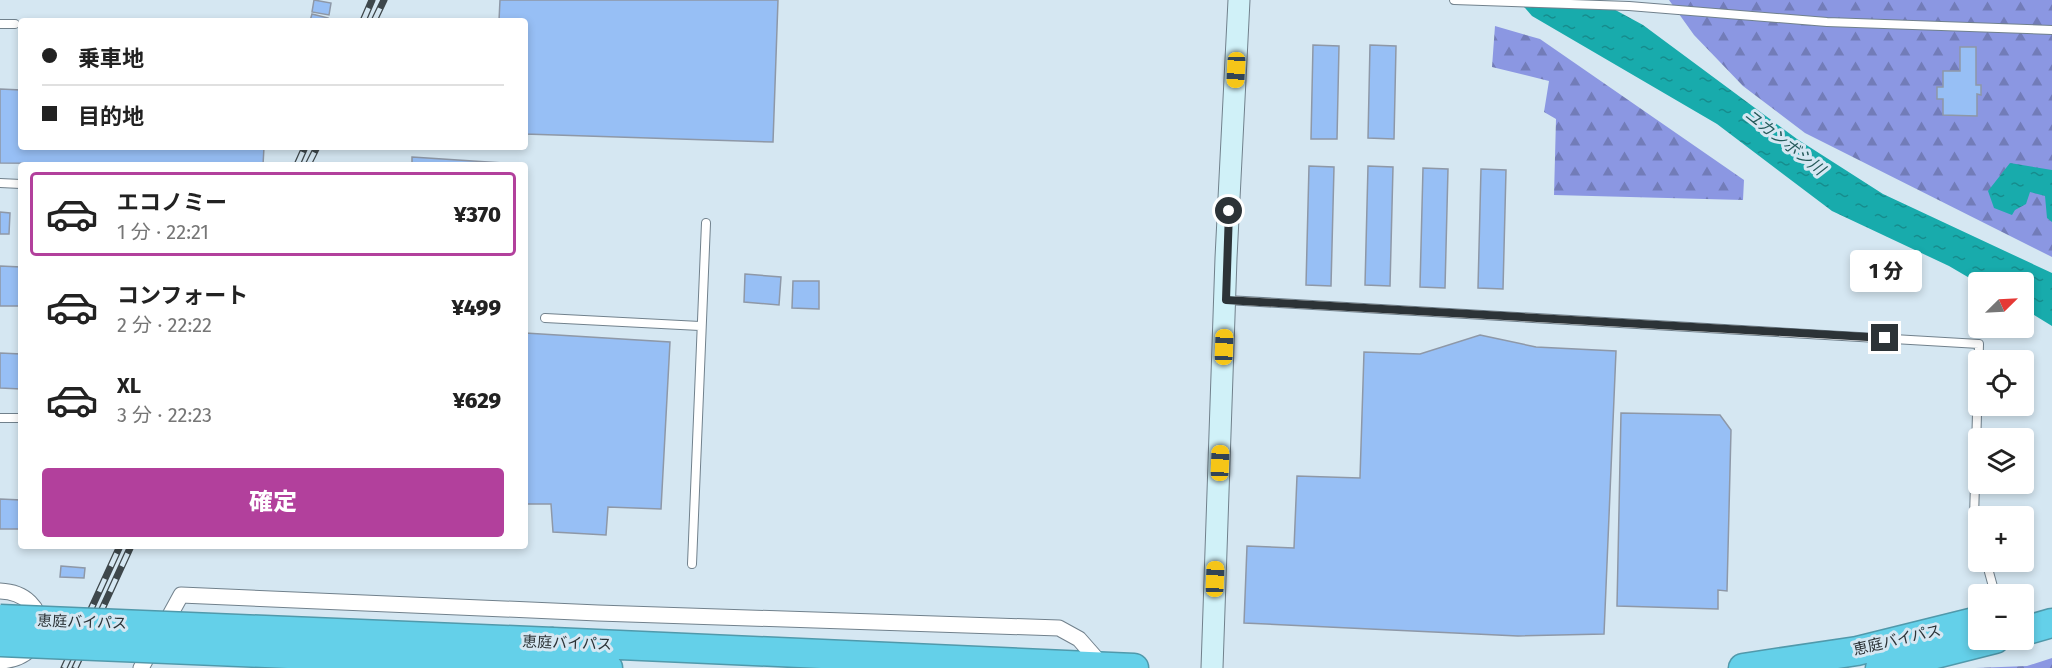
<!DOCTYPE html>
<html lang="ja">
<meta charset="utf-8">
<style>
body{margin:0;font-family:"Fira Sans","Noto Sans JP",sans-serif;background:#f2f2f2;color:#222;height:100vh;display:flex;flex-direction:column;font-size:22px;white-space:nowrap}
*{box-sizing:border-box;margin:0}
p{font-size:20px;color:#767676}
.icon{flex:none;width:33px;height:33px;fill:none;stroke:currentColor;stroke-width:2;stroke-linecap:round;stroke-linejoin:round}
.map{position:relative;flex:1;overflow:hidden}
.side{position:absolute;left:18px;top:162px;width:510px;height:387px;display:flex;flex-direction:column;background:#fff;border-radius:6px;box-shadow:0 3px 9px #0003}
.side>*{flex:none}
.top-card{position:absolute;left:18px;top:18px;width:510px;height:132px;border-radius:6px;box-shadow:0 3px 9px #0003;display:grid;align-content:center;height:132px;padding:0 24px;background:#fff}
.needle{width:39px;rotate:66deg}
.controls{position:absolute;left:1968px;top:272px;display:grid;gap:12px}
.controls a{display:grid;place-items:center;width:66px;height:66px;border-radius:6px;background:#fff;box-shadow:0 3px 9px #0003;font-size:30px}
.end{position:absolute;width:27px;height:27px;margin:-14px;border:8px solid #2c3337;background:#fff;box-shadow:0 0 0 3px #fff}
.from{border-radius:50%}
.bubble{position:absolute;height:42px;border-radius:6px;background:#fff;box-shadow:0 3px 9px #0003;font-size:20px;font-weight:800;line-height:42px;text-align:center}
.car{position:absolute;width:18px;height:36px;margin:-18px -9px;border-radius:8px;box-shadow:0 0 4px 2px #0007;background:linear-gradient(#f5c518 24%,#345 0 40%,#f5c518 0 76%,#345 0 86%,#f5c518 0)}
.top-card b{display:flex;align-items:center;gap:21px;height:57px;font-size:22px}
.top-card b+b{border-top:2px solid #e0e0e0}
.top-card i{width:15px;height:15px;background:#222}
ul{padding:10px 0 0;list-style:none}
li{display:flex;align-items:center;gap:18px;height:84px;margin:0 12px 9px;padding:0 12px;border:3px solid transparent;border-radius:6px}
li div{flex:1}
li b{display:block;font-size:22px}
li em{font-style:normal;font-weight:800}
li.on{border-color:#b2409c}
li>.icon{width:54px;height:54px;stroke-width:1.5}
.button{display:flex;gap:12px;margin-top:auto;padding:12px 24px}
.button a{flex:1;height:69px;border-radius:6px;background:#b2409c;color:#fff;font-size:24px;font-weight:800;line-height:69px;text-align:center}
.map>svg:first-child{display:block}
</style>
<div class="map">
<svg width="2052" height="668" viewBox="0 0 2052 668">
<defs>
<pattern id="forest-firs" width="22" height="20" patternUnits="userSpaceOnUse" patternTransform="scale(1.5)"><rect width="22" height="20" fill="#8b97e2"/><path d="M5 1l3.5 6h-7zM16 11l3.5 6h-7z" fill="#727cb8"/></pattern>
<pattern id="water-ripples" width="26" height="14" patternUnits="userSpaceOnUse" patternTransform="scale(1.5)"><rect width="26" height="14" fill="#18abac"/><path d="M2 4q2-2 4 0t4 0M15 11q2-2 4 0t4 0" fill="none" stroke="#168c8d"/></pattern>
</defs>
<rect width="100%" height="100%" fill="#d5e7f2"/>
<path fill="url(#forest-firs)" d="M1669 0H2052V257L1805 133 1743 86 1694 35Z
M1495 26 1540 39 1744 180 1743 200 1554 195 1556 119 1544 112 1549 81 1492 67Z
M2052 658V668H1975L2027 666Z"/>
<path fill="url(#water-ripples)" d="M1518 0H1597L1643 25 1797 139 1883 194 2052 273V326L2024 309V282L1978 283 1949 266 1832 211 1717 124 1532 16Z
M2010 163 2052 170V222L2047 218 2045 196 2030 192 2026 204 2015 210 2012 215 1994 208 1988 191Z"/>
<path fill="#97bff5" stroke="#8e98a7" stroke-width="1.5" d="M314 0 331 3 329 15 312 12Z
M500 0H778L773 142 525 134V21H499Z
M312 14 328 18 327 21H310Z
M1313 45 1339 46 1337 139H1311Z
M1370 45 1396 46 1394 139 1368 138Z
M1960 47H1976V85H1981V95L1977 94V116L1943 115V99H1937V87H1943V71H1960Z
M0 89 21 90V147H264L263 165 0 163Z
M412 157 503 163V165H412Z
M1309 166 1334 167 1331 286 1306 285Z
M1368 166 1393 167 1390 286 1365 285Z
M1423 168 1448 169 1445 288 1420 287Z
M1481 169 1506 170 1503 289 1478 288Z
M19 202H21V227H19Z
M0 212 10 213 9 234H0Z
M0 266 21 267V306H0Z
M745 274 781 277 779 305 744 302Z
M793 281H819V309L792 308Z
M525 333 670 342 661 509 608 507 606 535 553 532 551 504H525Z
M1480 335 1536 347 1616 351 1604 634 1518 636 1244 623 1247 546 1294 548 1297 476 1360 478 1364 352 1420 354Z
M0 353 21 354V389L0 388Z
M1621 413 1720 415 1731 430 1727 591 1718 590V609L1617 606Z
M0 499 21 500V529H0Z
M61 566 85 568 84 578 60 577Z"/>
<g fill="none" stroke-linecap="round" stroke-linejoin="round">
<defs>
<path id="lane" d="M1454 0 1629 6 1827 22 2052 30
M0 24H15
M0 183 21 184
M1227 300 1979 344 1974 518 1978 533
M545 318 700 326
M0 418H21
M1986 561 1995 594
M692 564 706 223"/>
<path id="street" d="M0 591C53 593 53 659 0 661
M141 668 181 595 598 613 1059 628 1079 639 1101 664"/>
<path id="secondary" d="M1212 668 1226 258 1239 0"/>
<path id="highway" d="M2024 631 2052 623
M553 642 1134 668
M552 665 608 668
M1743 668 1857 651 1978 621
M1880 668 1995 639"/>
</defs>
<use href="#lane" stroke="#71818c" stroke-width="10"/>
<use href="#street" stroke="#71818c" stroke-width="17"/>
<use href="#secondary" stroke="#71818c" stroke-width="23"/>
<use href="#highway" stroke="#5099ab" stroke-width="31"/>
<use href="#lane" stroke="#fff" stroke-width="8"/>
<use href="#street" stroke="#fff" stroke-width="15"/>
<use href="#secondary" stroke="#d0f1f8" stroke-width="21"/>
<use href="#highway" stroke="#64d0e9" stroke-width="28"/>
<defs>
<path id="rail" d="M363 21 372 0
M374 21 384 0
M297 165 305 147
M308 165 317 147
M64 668 120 546
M75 668 131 546"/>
</defs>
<use href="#rail" stroke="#3e474b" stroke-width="7"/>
<use href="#rail" stroke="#d5e7f2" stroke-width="4.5" stroke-dasharray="14" stroke-linecap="butt"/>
<defs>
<path id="highway-bridge" d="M0 619 553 642
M0 642 552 665"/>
</defs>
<use href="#highway-bridge" stroke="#5099ab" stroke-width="31" stroke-linecap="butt"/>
<use href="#highway-bridge" stroke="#64d0e9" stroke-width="28"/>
</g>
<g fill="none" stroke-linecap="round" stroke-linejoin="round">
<path stroke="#2c3337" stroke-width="8" d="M1229 211 1226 300 1885 338"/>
</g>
<g text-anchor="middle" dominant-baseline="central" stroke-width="6" stroke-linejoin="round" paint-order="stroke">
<g font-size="15" fill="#2c3337" stroke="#d5e7f2">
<text transform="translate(82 622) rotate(2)">恵庭バイパス</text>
<text transform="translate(1897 640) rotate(-13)">恵庭バイパス</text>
<text transform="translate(567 643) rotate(2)">恵庭バイパス</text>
</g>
<g font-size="16" font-style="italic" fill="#235959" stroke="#d5e7f2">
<text transform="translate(1785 142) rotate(38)">ユカンボシ川</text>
</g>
</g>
</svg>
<div class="controls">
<a><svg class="needle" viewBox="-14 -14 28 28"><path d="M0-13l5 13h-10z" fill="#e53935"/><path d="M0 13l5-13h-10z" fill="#767676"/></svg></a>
<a><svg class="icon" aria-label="locate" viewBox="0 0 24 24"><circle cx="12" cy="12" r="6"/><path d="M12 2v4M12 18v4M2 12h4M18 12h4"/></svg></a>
<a><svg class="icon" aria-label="layers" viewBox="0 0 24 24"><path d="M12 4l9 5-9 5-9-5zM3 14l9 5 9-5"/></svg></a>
<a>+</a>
<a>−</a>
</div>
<i class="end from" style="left:1229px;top:211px"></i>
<i class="end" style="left:1885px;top:338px"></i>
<div class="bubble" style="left:1850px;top:250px;width:72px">1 分</div>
<i class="car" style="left:1236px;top:70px;rotate:183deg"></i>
<i class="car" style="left:1224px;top:347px;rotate:2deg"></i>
<i class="car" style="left:1220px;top:463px;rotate:2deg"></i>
<i class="car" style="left:1215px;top:579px;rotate:2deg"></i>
<div class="top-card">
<b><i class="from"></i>乗車地</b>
<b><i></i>目的地</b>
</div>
<section class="side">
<ul>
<li class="on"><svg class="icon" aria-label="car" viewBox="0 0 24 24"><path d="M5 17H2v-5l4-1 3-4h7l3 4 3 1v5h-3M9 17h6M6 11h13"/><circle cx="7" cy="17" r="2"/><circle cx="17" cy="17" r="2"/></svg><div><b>エコノミー</b><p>1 分 · 22:21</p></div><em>¥370</em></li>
<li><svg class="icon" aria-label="car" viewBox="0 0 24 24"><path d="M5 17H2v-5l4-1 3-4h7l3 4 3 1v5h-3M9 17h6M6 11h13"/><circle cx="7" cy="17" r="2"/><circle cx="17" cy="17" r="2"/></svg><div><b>コンフォート</b><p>2 分 · 22:22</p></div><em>¥499</em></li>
<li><svg class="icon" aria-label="car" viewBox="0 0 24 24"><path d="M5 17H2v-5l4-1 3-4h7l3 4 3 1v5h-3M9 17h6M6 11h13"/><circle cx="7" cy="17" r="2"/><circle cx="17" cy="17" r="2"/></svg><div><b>XL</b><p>3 分 · 22:23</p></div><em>¥629</em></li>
</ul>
<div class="button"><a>確定</a></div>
</section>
</div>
